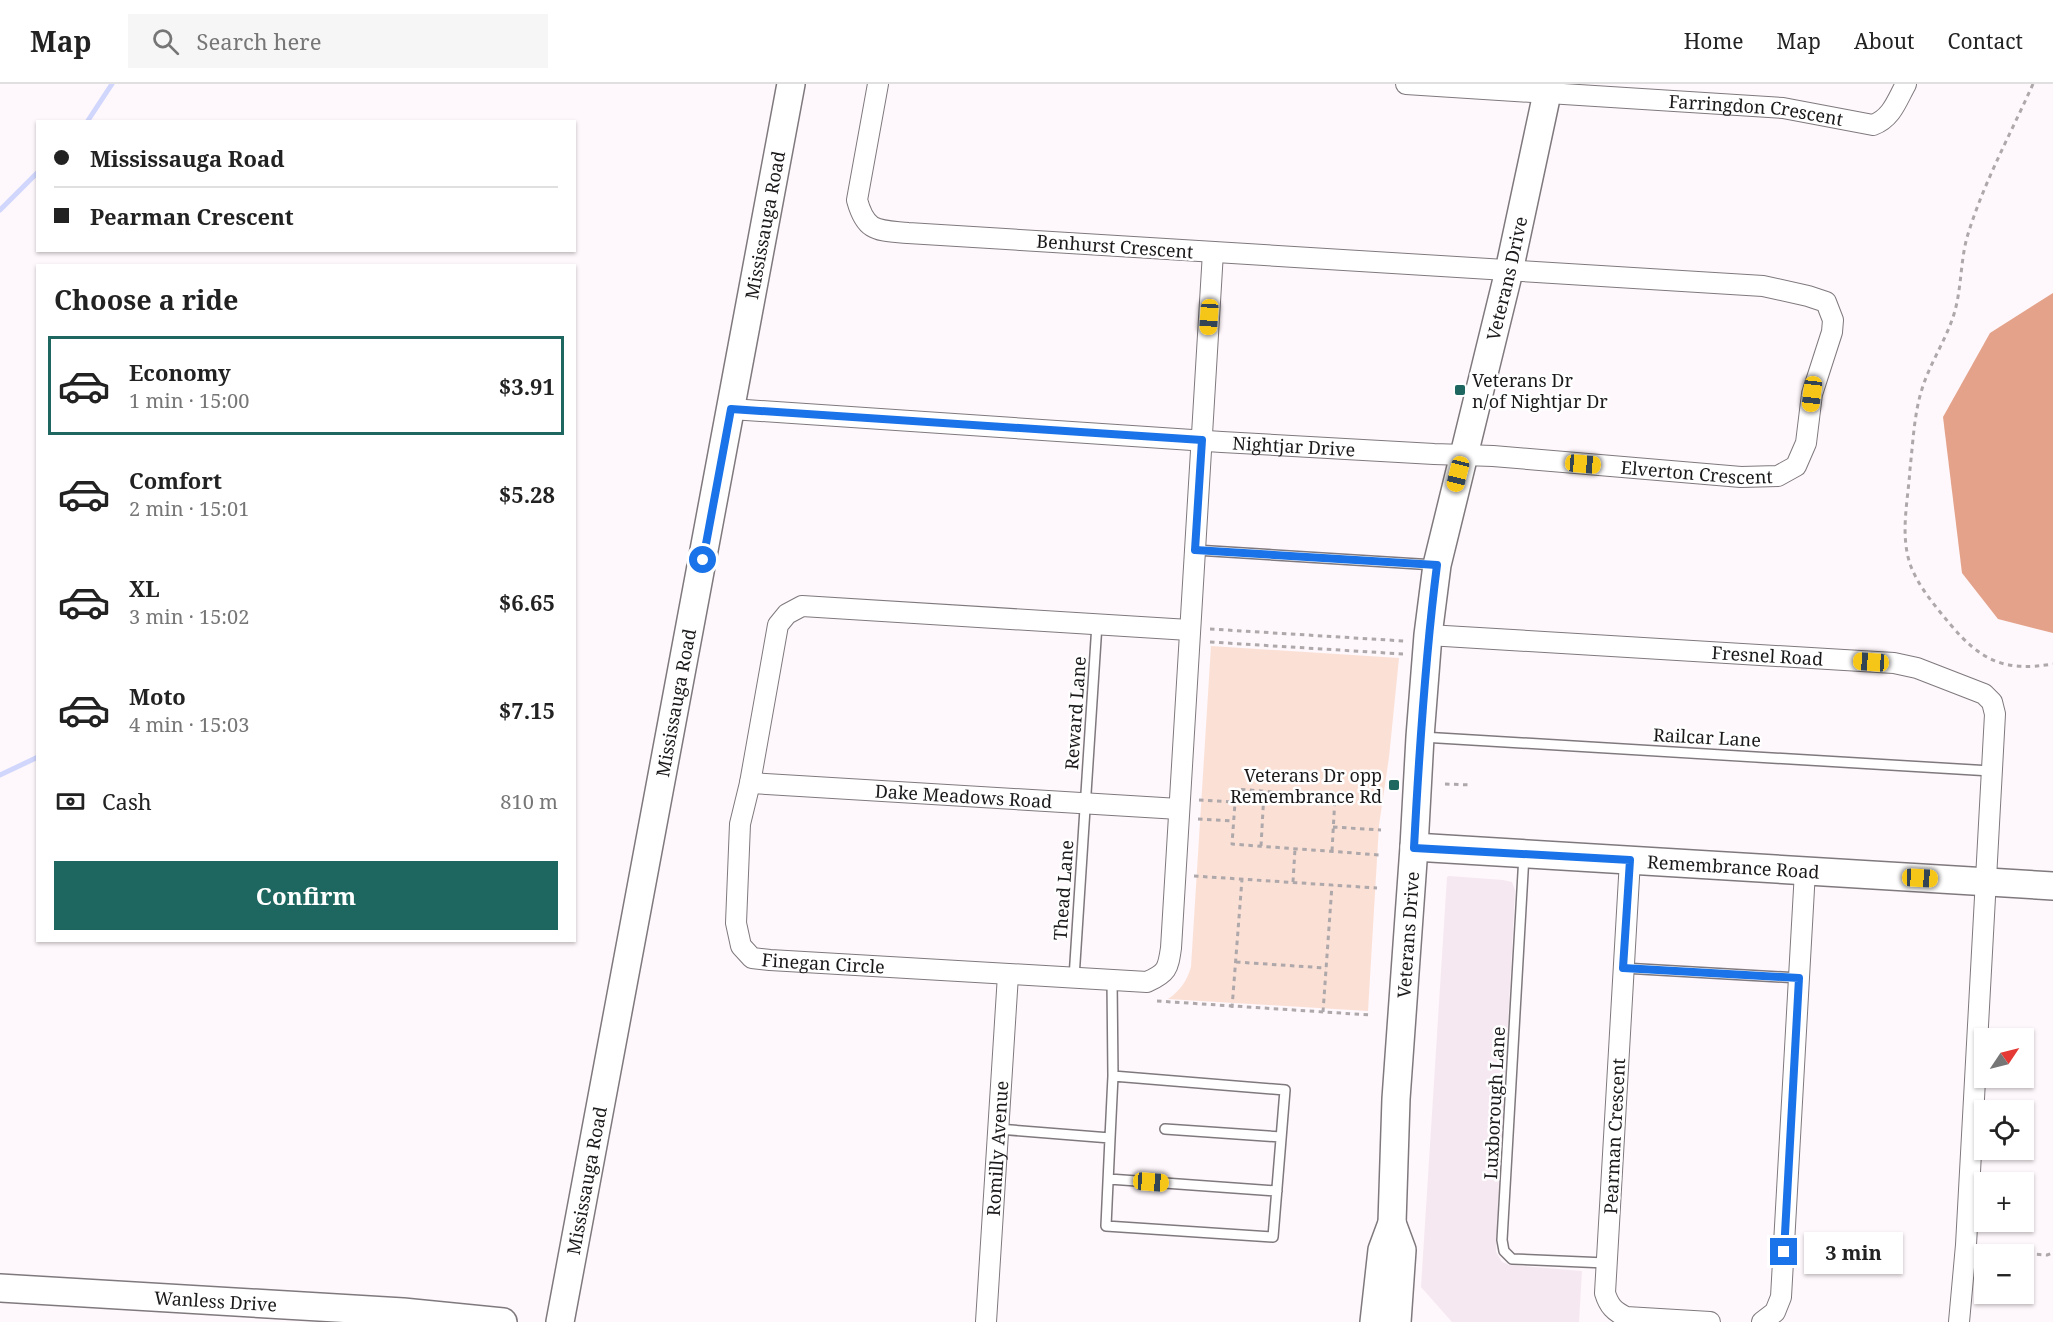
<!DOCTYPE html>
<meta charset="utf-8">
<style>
body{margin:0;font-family:"Noto Serif",serif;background:#f6f6f6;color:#222;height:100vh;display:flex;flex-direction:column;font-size:22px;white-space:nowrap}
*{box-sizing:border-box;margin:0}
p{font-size:20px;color:#767676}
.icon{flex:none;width:33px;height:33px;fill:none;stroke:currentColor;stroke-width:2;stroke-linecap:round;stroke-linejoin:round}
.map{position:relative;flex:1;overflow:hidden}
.details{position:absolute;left:36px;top:180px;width:540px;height:678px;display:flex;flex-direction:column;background:#fff;border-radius:0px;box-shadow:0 2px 4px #0004}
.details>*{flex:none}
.top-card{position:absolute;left:36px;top:36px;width:540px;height:132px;border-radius:0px;box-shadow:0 2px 4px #0004;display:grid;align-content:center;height:132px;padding:0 18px;background:#fff}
.needle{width:39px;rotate:55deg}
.buttons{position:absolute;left:1974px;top:944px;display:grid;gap:12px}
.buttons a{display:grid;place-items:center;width:60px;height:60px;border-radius:0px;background:#fff;box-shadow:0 2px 4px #0004;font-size:30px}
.end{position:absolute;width:27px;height:27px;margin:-14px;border:8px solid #1a73e8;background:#fff;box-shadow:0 0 0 3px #fff}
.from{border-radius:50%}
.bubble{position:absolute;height:42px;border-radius:0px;background:#fff;box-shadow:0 2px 4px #0004;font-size:20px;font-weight:700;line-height:42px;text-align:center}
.car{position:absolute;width:18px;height:36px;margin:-18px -9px;border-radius:8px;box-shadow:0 0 4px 2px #0007;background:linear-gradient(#f5c518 24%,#345 0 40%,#f5c518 0 76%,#345 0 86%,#f5c518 0)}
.top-card b{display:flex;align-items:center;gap:21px;height:57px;font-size:22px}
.top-card b+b{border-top:2px solid #e0e0e0}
.top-card i{width:15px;height:15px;background:#222}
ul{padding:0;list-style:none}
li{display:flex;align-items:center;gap:18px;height:99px;margin:0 12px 9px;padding:0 6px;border:3px solid transparent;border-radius:0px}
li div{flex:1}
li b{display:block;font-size:22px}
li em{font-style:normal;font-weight:700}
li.active{border-color:#1d6760}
li>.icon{width:54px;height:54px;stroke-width:1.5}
h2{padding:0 18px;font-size:27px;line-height:72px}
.pay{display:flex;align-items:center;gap:15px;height:66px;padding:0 18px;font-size:22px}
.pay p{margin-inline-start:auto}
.primary-button{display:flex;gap:12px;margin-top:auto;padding:12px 18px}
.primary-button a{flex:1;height:69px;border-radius:0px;background:#1d6760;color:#fff;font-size:24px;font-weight:700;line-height:69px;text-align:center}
header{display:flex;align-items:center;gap:36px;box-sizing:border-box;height:84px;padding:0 30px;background:#fff;border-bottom:2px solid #e0e0e0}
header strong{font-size:28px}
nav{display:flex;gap:33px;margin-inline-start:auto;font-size:21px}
.search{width:420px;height:54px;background:#f6f6f6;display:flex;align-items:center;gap:15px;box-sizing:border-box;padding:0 21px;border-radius:0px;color:#767676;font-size:22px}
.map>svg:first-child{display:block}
</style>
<header>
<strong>Map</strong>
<div class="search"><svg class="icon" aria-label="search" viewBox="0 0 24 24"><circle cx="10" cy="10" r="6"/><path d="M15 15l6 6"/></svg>Search here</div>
<nav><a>Home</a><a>Map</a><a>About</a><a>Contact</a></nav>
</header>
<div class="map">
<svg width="2053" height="1238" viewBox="0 0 2053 1238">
<rect width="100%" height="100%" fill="#fef7fb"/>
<path fill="#f6e8f1" d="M1449 792 1503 796 1512 798 1515 806 1496 1168 1502 1178 1509 1181 1582 1187 1579 1238H1452L1421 1203 1447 793Z"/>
<path fill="#fbe0d5" d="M1211 562 1399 574 1389 673 1379 741 1368 927 1168 915C1180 907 1187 897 1191 883Z"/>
<path fill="#e3a289" d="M2053 209V549L1998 535 1962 489 1943 333 1990 249Z"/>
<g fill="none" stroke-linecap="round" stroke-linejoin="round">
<path stroke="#d1d7fc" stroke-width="5" d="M87 38 112 0
M0 126 38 88
M0 691 38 673"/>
<defs>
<path id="lane" d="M1195 466 1435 481
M1422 653 1991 687
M1524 771 1502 1156 1504 1167 1512 1175 1606 1179
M1623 884 1799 894
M1074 894 1097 540
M1112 896 1113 992
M998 1045 1110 1054 1113 992 1285 1006 1273 1153 1106 1142 1110 1054
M1165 1045 1281 1053
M1109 1095 1277 1107"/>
<g id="street">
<path id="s1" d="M1406 0 1783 24 1873 41C1892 34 1897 16 1906 0"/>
<path id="s2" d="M731 325 1222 358 1434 370 1493 372 1741 393 1778 392 1796 382 1806 359 1812 310 1832 248 1833 236 1826 218 1808 212 1763 202 908 149C878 146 866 149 857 116L878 0"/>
<path id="s3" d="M1189 546 802 522 787 530 778 541 750 699 740 740 736 839 741 862 752 874 770 876 1147 898C1167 889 1168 885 1171 864L1213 168"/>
<path id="s4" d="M1428 551 1894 579 1917 584 1984 610 1992 618 1995 630 1966 1161 1959 1238"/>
<path id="s5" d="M750 699 1179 725"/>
<path d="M1630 776 1605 1209C1609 1222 1614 1227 1626 1233L1710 1238"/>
<path id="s6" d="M986 1238 1008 891"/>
<path d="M1762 1238 1775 1228 1781 1213 1805 787"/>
</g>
<g id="secondary">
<path id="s7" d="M1414 763 2053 802"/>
<path d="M1392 1139 1402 1166 1397 1238"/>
<path id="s8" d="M0 1204 403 1228 503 1238"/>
<path id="s9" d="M560 1238 791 0"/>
<path id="s10" d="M1374 1238 1382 1166 1392 1139 1396 1015 1414 763 1420 653 1428 551 1437 481 1509 187 1549 0"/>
</g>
</defs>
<use href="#lane" stroke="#7f797d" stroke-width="12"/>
<use href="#street" stroke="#7f797d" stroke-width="22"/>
<use href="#secondary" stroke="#7f797d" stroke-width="30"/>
<path stroke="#aea8ab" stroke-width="3" stroke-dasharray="4.5 4.5" stroke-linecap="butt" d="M2033 0C2011 49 1984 98 1968 150 1960 176 1962 204 1954 230 1946 256 1930 279 1922 305 1914 330 1913 359 1910 385 1908 417 1900 449 1910 480 1918 502 1935 522 1950 540 1981 577 2005 588 2053 580
M1210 545 1404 557
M1210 558 1403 570
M1445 700 1471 701
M1199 716 1235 718
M1198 735 1233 737
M1333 743 1381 746
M1261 762 1264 708
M1332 767 1335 713 1236 705 1232 760C1281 764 1330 767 1379 771
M1194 792 1377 804
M1293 798 1295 765
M1236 878 1326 884
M1157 917 1370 931
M1232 924 1242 795
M1323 928 1332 801
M1983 1167 2047 1171 2053 1169"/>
<use href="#lane" stroke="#fff" stroke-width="9"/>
<use href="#street" stroke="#fff" stroke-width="20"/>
<use href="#secondary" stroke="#fff" stroke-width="27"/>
</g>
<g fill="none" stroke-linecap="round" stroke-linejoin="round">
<path stroke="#1a73e8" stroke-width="8" d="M703 476 731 325 1202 356 1195 466 1437 481C1425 575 1419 669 1414 764L1630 776 1623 884 1799 894 1784 1168"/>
</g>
<g fill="#1d6760" stroke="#fff" stroke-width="2">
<rect x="1454" y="300" width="12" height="12" rx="3"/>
<rect x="1388" y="695" width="12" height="12" rx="3"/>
</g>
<g text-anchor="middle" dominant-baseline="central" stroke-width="5" stroke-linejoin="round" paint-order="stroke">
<g font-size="18" fill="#1b191a" stroke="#fff">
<text stroke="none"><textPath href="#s1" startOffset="351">Farringdon Crescent</textPath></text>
<text stroke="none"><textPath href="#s9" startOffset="1116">Mississauga Road</textPath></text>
<text transform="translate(1115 162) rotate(4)">Benhurst Crescent</text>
<text stroke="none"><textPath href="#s10" startOffset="1056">Veterans Drive</textPath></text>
<text stroke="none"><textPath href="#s2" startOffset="564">Nightjar Drive</textPath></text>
<text stroke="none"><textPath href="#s2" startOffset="968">Elverton Crescent</textPath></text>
<text stroke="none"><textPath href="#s4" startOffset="340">Fresnel Road</textPath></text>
<text stroke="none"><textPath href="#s9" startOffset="630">Mississauga Road</textPath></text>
<text transform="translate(1075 629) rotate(-86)">Reward Lane</text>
<text transform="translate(1707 653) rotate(3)">Railcar Lane</text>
<text stroke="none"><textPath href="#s5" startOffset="214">Dake Meadows Road</textPath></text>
<text stroke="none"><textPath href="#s7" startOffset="320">Remembrance Road</textPath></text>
<text transform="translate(1063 806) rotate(-86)">Thead Lane</text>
<text stroke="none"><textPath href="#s10" startOffset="390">Veterans Drive</textPath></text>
<text stroke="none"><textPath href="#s3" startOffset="832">Finegan Circle</textPath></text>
<text transform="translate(1494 1019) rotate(-87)">Luxborough Lane</text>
<text transform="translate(1614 1052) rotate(-87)">Pearman Crescent</text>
<text stroke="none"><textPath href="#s6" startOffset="174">Romilly Avenue</textPath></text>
<text stroke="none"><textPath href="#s9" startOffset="144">Mississauga Road</textPath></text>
<text stroke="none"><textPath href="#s8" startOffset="216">Wanless Drive</textPath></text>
</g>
<g font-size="18" fill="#1b191a" stroke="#fff" text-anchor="start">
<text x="1472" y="296">Veterans Dr<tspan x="1472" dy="21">n/of Nightjar Dr</tspan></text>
<text x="1382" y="691" text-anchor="end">Veterans Dr opp<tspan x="1382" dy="21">Remembrance Rd</tspan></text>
</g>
</g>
</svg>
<div class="buttons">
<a><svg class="needle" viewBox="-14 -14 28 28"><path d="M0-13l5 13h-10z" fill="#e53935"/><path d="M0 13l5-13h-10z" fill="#767676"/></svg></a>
<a><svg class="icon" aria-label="locate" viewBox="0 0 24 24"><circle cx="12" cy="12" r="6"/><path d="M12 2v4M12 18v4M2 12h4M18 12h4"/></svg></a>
<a>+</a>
<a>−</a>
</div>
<i class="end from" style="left:703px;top:476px"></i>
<i class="end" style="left:1784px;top:1168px"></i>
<div class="bubble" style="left:1804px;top:1148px;width:99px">3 min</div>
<i class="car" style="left:1209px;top:233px;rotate:184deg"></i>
<i class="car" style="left:1812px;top:310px;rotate:187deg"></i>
<i class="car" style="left:1583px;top:380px;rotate:95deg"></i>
<i class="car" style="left:1458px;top:390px;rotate:194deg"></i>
<i class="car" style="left:1871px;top:578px;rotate:274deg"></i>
<i class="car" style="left:1920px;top:794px;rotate:93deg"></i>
<i class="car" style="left:1151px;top:1098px;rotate:94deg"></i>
<div class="top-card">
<b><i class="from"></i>Mississauga Road</b>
<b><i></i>Pearman Crescent</b>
</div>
<section class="details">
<h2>Choose a ride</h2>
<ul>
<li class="active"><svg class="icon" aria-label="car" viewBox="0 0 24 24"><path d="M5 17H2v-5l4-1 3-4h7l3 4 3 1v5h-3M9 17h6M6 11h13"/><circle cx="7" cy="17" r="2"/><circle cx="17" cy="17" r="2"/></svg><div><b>Economy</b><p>1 min · 15:00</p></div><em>$3.91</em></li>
<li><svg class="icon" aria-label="car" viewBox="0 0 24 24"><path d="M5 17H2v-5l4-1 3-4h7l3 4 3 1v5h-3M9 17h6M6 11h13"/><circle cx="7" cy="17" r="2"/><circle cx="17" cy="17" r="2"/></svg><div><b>Comfort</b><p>2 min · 15:01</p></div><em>$5.28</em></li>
<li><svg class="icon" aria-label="car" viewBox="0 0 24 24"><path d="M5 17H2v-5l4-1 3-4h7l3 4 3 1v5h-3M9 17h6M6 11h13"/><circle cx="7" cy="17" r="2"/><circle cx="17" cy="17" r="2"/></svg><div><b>XL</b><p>3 min · 15:02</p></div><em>$6.65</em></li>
<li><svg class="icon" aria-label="car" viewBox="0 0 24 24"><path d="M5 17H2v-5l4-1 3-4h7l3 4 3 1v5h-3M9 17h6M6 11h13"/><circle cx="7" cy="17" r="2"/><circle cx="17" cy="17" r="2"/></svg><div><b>Moto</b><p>4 min · 15:03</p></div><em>$7.15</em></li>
</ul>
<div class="pay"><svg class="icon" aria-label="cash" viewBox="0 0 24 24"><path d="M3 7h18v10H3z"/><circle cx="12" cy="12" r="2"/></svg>Cash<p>810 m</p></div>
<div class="primary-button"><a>Confirm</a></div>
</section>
</div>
